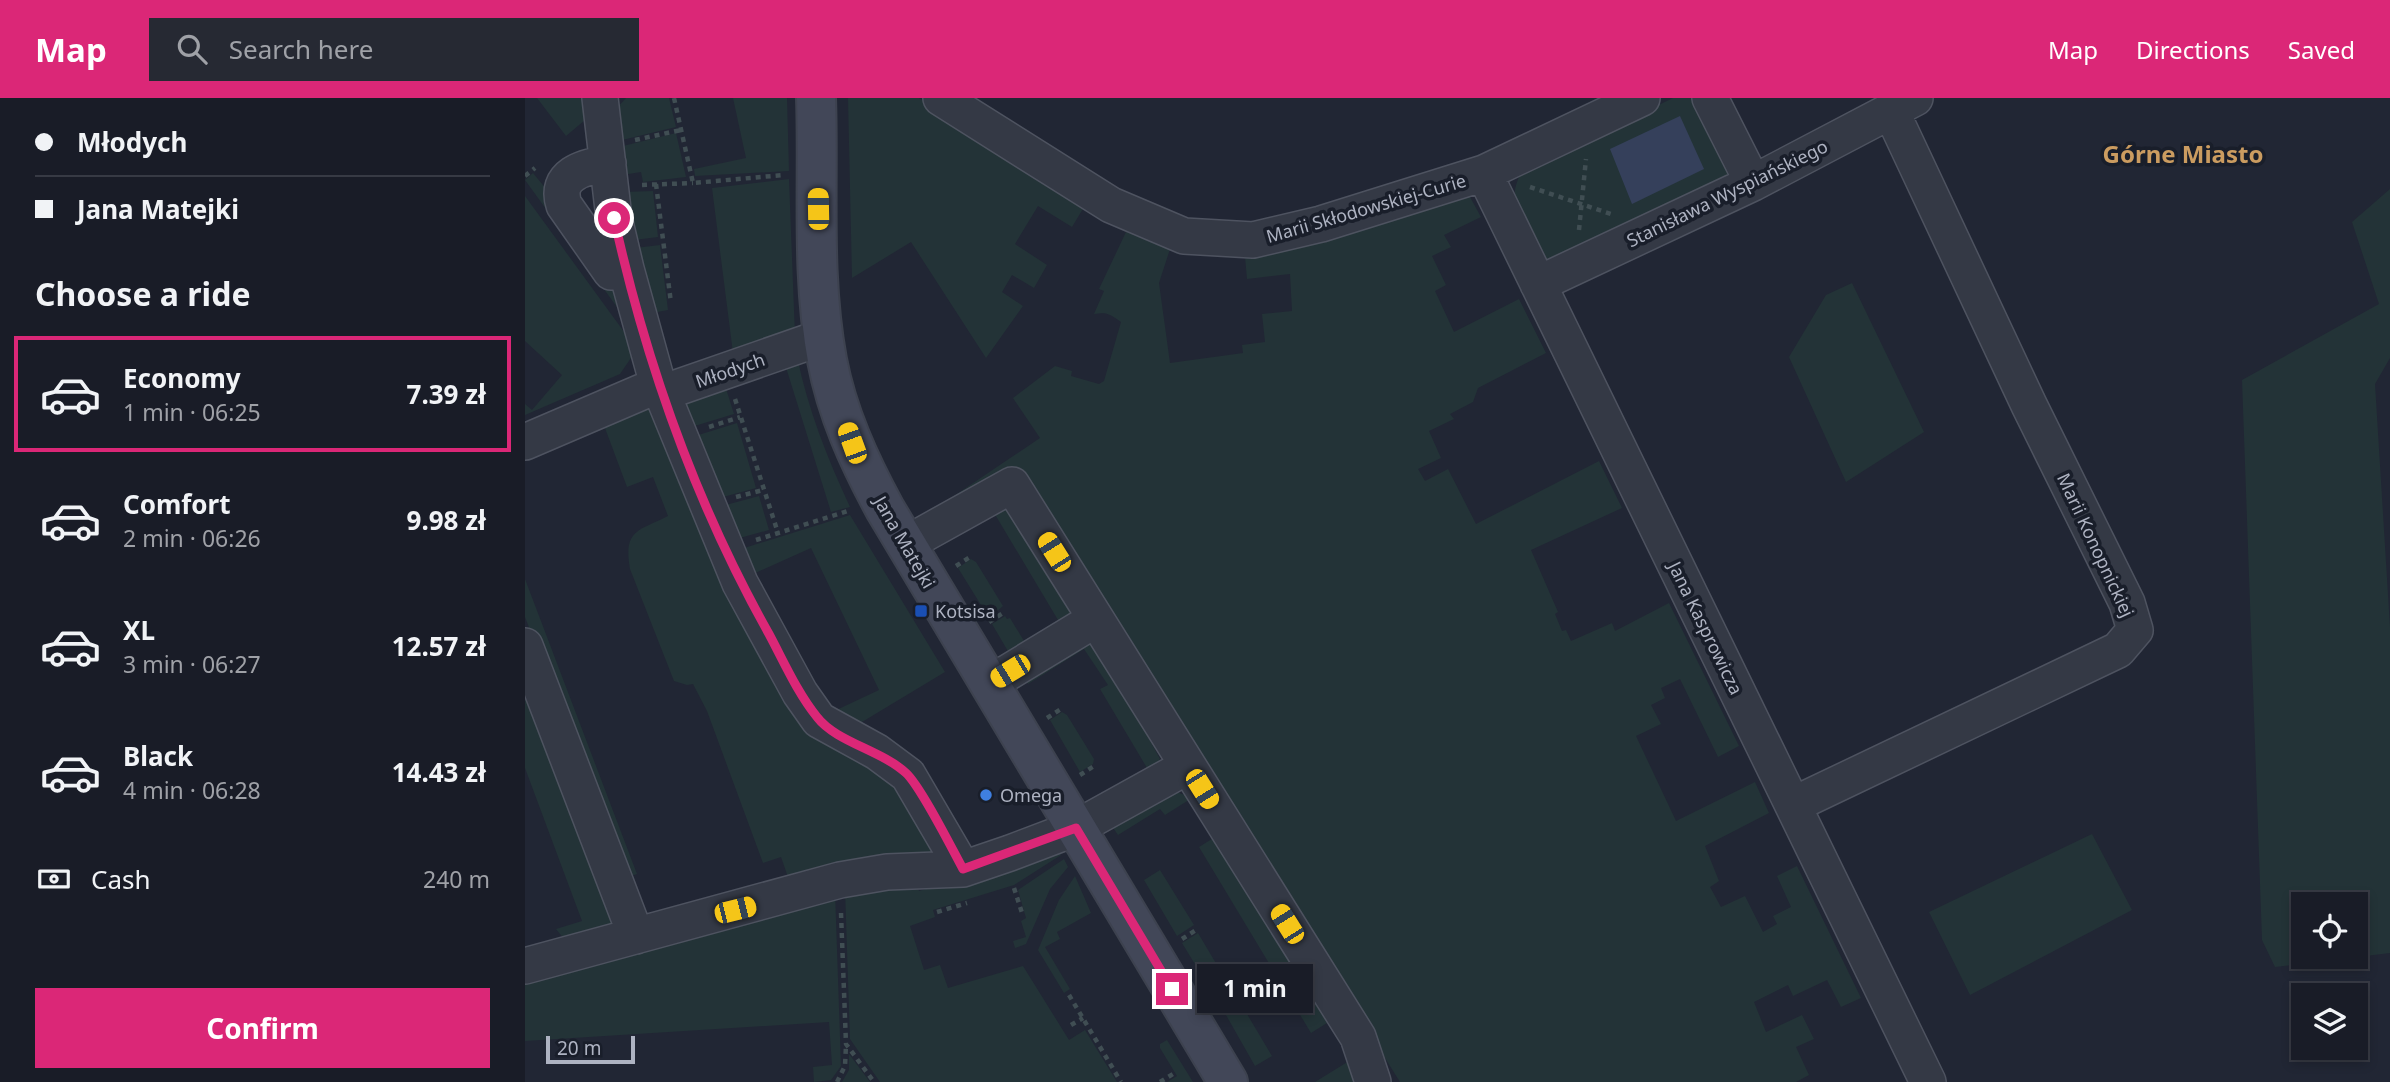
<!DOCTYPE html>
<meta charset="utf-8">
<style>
body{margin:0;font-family:"Noto Sans",sans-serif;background:#262933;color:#f1f3f6;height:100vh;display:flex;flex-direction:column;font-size:26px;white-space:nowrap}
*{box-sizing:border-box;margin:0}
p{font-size:23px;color:#9fa1a7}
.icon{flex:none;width:38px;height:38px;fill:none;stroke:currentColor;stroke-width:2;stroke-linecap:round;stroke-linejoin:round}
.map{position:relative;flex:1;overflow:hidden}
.sheet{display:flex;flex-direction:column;background:#191c27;width:525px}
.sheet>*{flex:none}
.banner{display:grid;align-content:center;height:154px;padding:0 35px;background:#191c27}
.buttons{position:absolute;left:1766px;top:794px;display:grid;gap:14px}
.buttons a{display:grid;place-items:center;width:77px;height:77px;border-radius:0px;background:#191c27;box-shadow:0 4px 10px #0003,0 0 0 2px #373a44;font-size:35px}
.scale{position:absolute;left:21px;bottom:18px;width:89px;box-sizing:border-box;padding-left:7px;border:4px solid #aeb3c2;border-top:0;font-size:19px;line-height:24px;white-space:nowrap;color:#aeb3c2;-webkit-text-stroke:5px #191e2a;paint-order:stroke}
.end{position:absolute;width:32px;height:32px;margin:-16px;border:9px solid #db2777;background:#fff;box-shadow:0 0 0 4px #fff}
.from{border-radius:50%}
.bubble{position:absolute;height:49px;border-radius:0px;background:#191c27;box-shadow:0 4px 10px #0003,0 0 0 2px #373a44;font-size:23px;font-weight:700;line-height:49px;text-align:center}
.car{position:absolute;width:21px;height:42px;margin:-21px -10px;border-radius:9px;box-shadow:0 0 5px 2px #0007;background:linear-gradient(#f5c518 24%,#345 0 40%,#f5c518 0 76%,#345 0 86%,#f5c518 0)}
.banner b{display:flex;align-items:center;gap:24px;height:66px;font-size:26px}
.banner b+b{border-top:2px solid #373a44}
.banner i{width:18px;height:18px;background:#f1f3f6}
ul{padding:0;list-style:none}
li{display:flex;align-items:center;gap:21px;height:116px;margin:0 14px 10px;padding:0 21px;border:4px solid transparent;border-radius:0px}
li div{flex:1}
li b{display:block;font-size:26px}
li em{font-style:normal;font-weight:700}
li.selected{border-color:#db2777}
li>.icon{width:63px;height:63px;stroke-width:1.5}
h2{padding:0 35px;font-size:32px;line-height:84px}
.pay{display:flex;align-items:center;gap:18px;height:77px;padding:0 35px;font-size:26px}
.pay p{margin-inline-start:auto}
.button{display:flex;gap:14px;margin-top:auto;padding:14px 35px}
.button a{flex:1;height:80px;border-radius:0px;background:#db2777;color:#fff;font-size:28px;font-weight:700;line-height:80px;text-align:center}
header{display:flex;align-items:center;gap:42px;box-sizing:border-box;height:98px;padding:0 35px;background:#db2777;color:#fff}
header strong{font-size:33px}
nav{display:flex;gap:38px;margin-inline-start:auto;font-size:24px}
.search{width:490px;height:63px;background:#262933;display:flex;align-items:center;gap:18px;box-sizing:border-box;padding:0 24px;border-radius:0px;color:#9fa1a7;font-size:26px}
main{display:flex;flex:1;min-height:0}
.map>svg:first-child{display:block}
</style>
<header>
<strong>Map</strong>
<div class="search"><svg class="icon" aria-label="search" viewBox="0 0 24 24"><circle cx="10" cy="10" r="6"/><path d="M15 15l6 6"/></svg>Search here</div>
<nav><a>Map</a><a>Directions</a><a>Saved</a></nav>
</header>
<main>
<section class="sheet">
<div class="banner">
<b><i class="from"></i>Młodych</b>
<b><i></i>Jana Matejki</b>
</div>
<h2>Choose a ride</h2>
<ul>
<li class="selected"><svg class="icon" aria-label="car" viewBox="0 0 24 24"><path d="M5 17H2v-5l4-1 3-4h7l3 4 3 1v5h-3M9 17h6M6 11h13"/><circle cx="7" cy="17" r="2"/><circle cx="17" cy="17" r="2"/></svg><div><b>Economy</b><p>1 min · 06:25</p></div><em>7.39 zł</em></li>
<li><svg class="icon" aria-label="car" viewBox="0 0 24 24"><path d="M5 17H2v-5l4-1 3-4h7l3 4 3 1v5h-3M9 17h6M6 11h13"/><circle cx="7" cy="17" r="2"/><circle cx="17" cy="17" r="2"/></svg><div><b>Comfort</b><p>2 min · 06:26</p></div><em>9.98 zł</em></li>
<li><svg class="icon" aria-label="car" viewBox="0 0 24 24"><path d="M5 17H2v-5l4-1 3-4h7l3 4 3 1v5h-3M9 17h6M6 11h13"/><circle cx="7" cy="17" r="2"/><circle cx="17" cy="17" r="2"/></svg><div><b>XL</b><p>3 min · 06:27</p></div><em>12.57 zł</em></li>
<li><svg class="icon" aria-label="car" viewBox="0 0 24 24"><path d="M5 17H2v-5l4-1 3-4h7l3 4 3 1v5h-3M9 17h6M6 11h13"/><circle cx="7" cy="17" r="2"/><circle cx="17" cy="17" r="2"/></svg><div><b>Black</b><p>4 min · 06:28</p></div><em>14.43 zł</em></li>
</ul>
<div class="pay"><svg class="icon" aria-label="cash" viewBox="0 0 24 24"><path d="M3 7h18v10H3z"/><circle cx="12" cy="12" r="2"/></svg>Cash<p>240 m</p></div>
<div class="button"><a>Confirm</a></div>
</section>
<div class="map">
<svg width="1865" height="984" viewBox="0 0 1865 984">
<rect width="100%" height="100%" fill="#212634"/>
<path fill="#233337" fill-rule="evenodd" d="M12 0H59L60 22 41 38Z
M101 0H144L151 29 93 43 92 10Z
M208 0H262L264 73 170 78 169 71 221 60Z
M323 0H394L559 109 547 129 513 108 490 146 522 167 509 190 487 177 477 194 498 208 461 260 386 144 327 180Z
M1148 0H1174L1210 77 1016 165C1001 133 978 109 996 75Z
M151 35 161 79 118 84 116 74 97 77 94 49Z
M8 75 96 182 110 234 0 82Z
M264 81 270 238 208 255 187 90Z
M940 90 956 119 919 137 926 149 907 158 921 187 910 193 929 234 994 201 1021 255 953 290 948 304 925 316 929 321 904 333 916 360 893 371 900 383 923 371 951 426 1074 363 1097 410 1006 452 1033 514 1030 516 1037 533 1041 532 1046 543 1087 525 1090 533 1144 505 1214 648 1193 659 1155 581 1136 590 1140 600 1126 607 1136 626 1111 638 1151 723 1230 684 1244 715 1180 748 1194 783 1185 789 1196 809 1220 798 1238 834 1252 826 1248 818 1266 809 1252 778 1272 768 1336 900 1316 909 1302 882 1268 898 1263 887 1229 904 1241 934 1277 917 1289 941 1271 949 1284 977 1271 984H875L495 376 423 415V402L515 340 488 300 530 268 547 273 546 278 574 286 579 283 596 224C584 216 583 214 569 216L579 193 574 191 601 134 645 151 634 185 645 265 718 255 717 247 740 244 737 216 767 213 765 176 722 181 720 159Z
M1865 91V260L1850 286 1865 529V855L1750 869 1737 842 1717 282 1854 206 1827 124ZM1778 807H1830V859H1778Z
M128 93 133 139 109 142 99 94Z
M0 98 105 242 108 257 95 276 0 317V306L7 312 37 277 0 243Z
M135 147 143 212 127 215 110 150Z
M1327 185 1399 334 1321 384 1264 259 1301 197Z
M272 258C283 312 302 359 325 409L306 414 259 263Z
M198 281 209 316 163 330 153 300Z
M125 302 265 588 362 671 412 755 264 782 256 759 238 765 182 613 168 586 162 587 149 583 105 471C98 431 114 433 143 418L128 379 102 389 77 322Z
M212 325 231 390 191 401 167 339Z
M234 398 244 432 211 441 197 408Z
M484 405 546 507 542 527 487 560 467 526 480 518 482 521 485 520 499 543 533 522 465 408Z
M325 417 420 574 332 627 303 616 354 592 286 450 228 476 216 451Z
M446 461 451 464 478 508 464 520 433 470Z
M0 481 112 776 101 780 0 519Z
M553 540 573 546 635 661 625 675 575 591 583 587 559 551 503 586 496 572Z
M0 586 90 822 85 831 40 842 31 831 57 823 0 670Z
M537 614 542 617 569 661 568 666 555 674 525 622Z
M639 689 667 700 640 717 635 711 593 737 583 722Z
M1567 736 1607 812 1445 897 1404 814Z
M690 739 802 925 786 935 674 749Z
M528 744 536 757 489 787 408 812 410 819 385 828 399 872 415 867 423 890 498 868 544 942 560 932 592 984H355L325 941 320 791 389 780 394 793 454 775Z
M539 761 543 769 525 791 501 846 490 850 488 843 501 839 496 823 501 820 493 792Z
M635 772 669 827 652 838 619 782Z
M550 778 566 815 532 834 535 841 520 849 545 891 539 895 513 852 534 802Z
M310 793 316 968 306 982 289 984 288 969 307 967 304 924 0 943V875Z
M673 835 708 894 693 904 657 845Z
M713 901 747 958 730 968 697 910Z
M642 942 668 984H642L652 978 635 950V946Z
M324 956 345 984H317L324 972Z
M824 963 833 977 829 984H790Z"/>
<path fill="#35405b" d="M1155 18 1179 71 1107 106 1085 51Z"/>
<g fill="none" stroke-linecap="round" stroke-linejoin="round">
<defs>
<path id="street" d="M75 0 89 120 101 171
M416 0 586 107 659 138 728 142 796 126 959 75 1117 0
M1185 0 1228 85
M83 65C58 69 29 77 39 107L86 174 101 171 133 287
M959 75 1403 984
M1013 186 1228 85 1390 0
M137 295 215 485 275 595 294 622 352 654 383 677 438 771
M0 344 133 287 137 295 298 239
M381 446 487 387 833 939 848 984
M0 548 111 838
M464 586 571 521
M1268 707 1593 552 1610 532 1602 505 1504 307 1366 13
M0 868 315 782 362 774 438 771 485 755 551 730 663 668"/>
<path id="secondary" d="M291 0C294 86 286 176 302 262 312 315 334 363 360 411L703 984"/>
</defs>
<use href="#street" stroke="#4e5360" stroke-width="38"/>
<use href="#secondary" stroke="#3d424f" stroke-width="42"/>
<path stroke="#404e53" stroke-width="4.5" stroke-dasharray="5 5" stroke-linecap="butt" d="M149 0 168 85 259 77
M110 42 156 32
M0 78 10 70
M131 86 146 205
M117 87 168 85
M1005 89 1086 116
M1054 132 1061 61
M210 301 253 435
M184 329 215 319
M211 399 238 392
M231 442 323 413
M431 468 445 459
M464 524 478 515
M522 620 536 611
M555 677 569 668
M489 790 498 818
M412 814 442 805
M316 815 321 946 349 984
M657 841 671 832
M544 897 596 984
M696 906 710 897
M546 927 558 920
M312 984 320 968 321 947
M635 984 648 976"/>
<use href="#street" stroke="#343945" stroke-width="35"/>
<use href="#secondary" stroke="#424758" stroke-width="38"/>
</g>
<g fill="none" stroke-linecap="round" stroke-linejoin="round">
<path stroke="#db2777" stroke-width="9" d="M89 120C121 265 171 406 244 536 259 564 272 594 292 619 311 644 356 652 381 675 396 689 426 749 438 771L551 730 647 891"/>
</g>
<rect fill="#1a4fb4" stroke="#191e2a" stroke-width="2.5" x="389" y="506" width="14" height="14" rx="3.5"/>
<circle fill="#3f7fe0" stroke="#191e2a" stroke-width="2.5" cx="461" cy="697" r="7"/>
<g text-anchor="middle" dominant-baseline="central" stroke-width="7" stroke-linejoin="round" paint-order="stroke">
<g font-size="18" fill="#aeb3c2" stroke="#191e2a">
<text transform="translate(1202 95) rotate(-26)">Stanisława Wyspiańskiego</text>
<text transform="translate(841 110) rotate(-16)">Marii Skłodowskiej-Curie</text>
<text transform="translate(205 272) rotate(-19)">Młodych</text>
<text transform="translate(380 444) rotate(60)">Jana Matejki</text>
<text transform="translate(1571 447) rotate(65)">Marii Konopnickiej</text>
<text transform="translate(1181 530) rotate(64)">Jana Kasprowicza</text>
</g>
<g font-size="18" fill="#aeb3c2" stroke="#191e2a" text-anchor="start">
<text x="410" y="513">Kotsisa</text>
<text x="475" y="697">Omega</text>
</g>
<g font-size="24" font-weight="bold" fill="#cb9c60" stroke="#191e2a">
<text x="1658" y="55">Górne Miasto</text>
</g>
</g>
</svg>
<div class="buttons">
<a><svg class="icon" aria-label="locate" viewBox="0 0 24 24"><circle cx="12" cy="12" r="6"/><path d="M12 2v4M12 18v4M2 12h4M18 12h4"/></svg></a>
<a><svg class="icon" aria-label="layers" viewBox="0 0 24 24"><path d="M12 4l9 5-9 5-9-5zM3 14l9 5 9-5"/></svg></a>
</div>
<div class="scale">20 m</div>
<i class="end from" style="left:89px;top:120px"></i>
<i class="end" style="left:647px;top:891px"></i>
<div class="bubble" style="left:672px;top:866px;width:116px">1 min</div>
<i class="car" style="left:293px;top:111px;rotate:359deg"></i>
<i class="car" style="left:327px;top:345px;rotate:340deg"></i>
<i class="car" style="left:529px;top:454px;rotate:328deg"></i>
<i class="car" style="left:485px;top:573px;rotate:239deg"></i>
<i class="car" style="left:677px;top:691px;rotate:148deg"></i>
<i class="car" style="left:210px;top:812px;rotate:76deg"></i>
<i class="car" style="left:762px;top:826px;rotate:328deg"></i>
</div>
</main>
